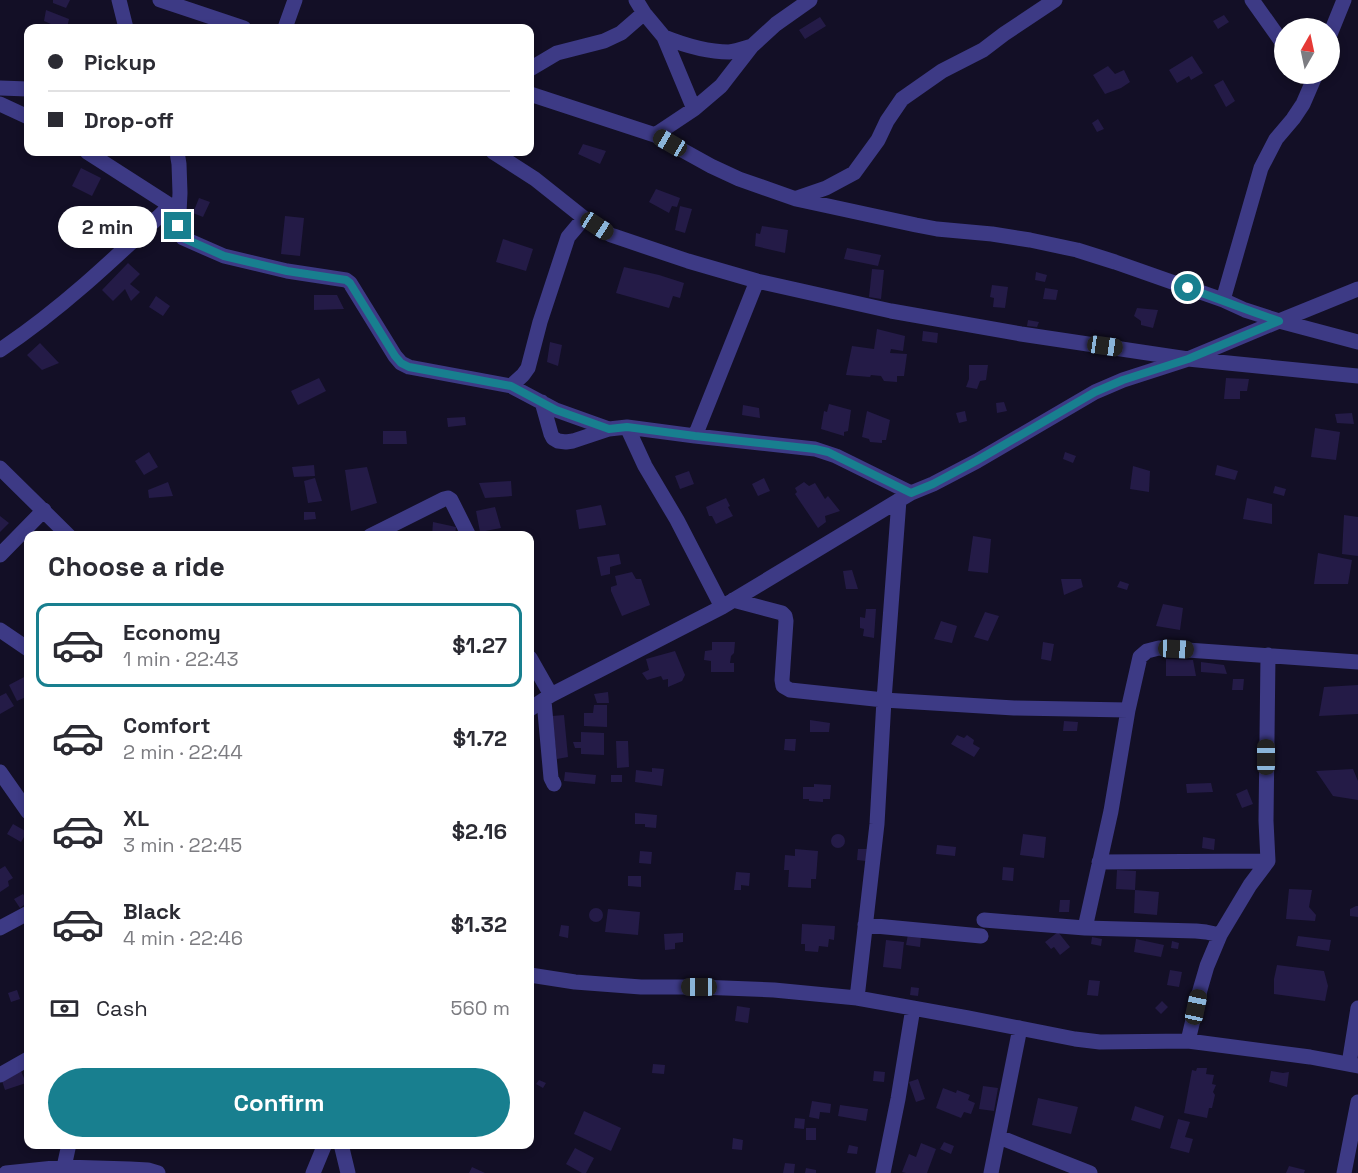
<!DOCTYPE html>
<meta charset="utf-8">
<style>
body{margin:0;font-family:"Space Grotesk",sans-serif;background:#f7f7f7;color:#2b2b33;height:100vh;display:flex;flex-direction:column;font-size:22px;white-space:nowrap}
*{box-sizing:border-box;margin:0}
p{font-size:20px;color:#7c7c81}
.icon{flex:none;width:33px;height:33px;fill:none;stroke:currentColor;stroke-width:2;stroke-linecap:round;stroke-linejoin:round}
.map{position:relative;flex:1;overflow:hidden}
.drawer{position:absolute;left:24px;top:531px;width:510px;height:618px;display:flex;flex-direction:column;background:#fff;border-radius:12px;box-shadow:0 3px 9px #0003}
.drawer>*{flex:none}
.banner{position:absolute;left:24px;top:24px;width:510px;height:132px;border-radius:12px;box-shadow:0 3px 9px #0003;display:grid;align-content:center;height:132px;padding:0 24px;background:#fff}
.needle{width:39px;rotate:9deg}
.fabs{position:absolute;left:1274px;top:18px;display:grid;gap:12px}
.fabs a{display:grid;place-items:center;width:66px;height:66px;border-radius:50%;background:#fff;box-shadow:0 3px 9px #0003;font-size:30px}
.end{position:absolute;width:27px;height:27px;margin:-14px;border:8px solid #187f8f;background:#fff;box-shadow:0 0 0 3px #fff}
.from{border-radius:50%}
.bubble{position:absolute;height:42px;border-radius:21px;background:#fff;box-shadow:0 3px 9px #0003;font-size:20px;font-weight:700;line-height:42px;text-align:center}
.car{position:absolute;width:18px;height:36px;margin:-18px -9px;border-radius:8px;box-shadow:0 0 4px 2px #0007;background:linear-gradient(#222 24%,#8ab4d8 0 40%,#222 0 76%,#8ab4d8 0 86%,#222 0)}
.banner b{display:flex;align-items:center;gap:21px;height:57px;font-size:22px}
.banner b+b{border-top:2px solid #e1e1e2}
.banner i{width:15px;height:15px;background:#2b2b33}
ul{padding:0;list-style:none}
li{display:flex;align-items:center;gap:18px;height:84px;margin:0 12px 9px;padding:0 12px;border:3px solid transparent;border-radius:12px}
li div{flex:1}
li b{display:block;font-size:22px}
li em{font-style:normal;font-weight:700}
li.on{border-color:#187f8f}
li>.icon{width:54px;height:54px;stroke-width:1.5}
h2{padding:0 24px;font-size:27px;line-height:72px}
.pay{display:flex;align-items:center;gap:15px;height:66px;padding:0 24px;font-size:22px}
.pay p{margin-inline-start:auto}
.button{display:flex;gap:12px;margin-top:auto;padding:12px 24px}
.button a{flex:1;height:69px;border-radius:36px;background:#187f8f;color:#fff;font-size:24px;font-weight:700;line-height:69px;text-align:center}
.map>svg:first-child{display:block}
</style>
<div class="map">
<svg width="1358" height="1173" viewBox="0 0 1358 1173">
<rect width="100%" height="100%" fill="#130f26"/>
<path fill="#241b47" d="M53 0H70L66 8 53 3Z
M46 10 69 19 67 28H60L44 21Z
M1224 15 1229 22 1218 29 1213 21Z
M820 17 826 26 805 39 799 30Z
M1192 56 1203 73 1191 80 1189 76 1177 83 1169 70Z
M1108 66 1115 74 1124 70 1130 82 1121 88 1105 94 1093 75Z
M1223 80 1235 101 1226 107 1214 85Z
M1098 119 1104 129 1097 132 1092 123Z
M583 144 606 151 600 164 578 154Z
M81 168 101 178 92 196 72 186Z
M656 189 680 198 677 207 672 206 669 213 649 202Z
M199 198 210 202 203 217 193 213Z
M680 206 692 209 685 233 675 230Z
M285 216 304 218 300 256 281 254Z
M762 226 788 230 785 253 755 246 756 233 760 234Z
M503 239 533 249 526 271 496 262Z
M847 248 881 255 878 266 844 259Z
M128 263 140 274 130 284 140 292 131 301 125 289 113 301 102 290Z
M624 267 659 275 684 283 680 298 673 296 669 308 616 293Z
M872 269 884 270 881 299 869 297Z
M1036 272 1047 275 1045 282 1035 280Z
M992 285 1008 287 1005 308 993 307 994 298 990 297Z
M1045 288 1058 290 1056 300 1043 299Z
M314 295H337L344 309 314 310Z
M156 296 170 306 163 316 149 307Z
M1137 308 1158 310 1153 328 1141 325V321L1134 316Z
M1028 320 1039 322 1037 327 1027 326Z
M877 329 905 336 903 351 891 349 890 353 907 354 904 376H897V382L884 381 881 376 871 375 870 377 846 375 852 346 874 349Z
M923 331 938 333 937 343 922 341Z
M550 342 562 345 558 366 547 362Z
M40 343 59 363 42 370 27 355Z
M969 365H988L986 380 980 381 977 389 966 387 969 379Z
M319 378 326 391 298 405 291 391Z
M1226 378 1249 379 1247 391H1240V399H1224Z
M1004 402 1007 411 997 413 996 403Z
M829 404 851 410 848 431 844 432V436L821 429 824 411 827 412Z
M743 405 759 408 760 418 742 415Z
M867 411 890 420 886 440H882V443L870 442 869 439 862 437Z
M965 411 967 421 959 423 956 413Z
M1352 413 1354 424 1337 423 1335 414Z
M465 417 466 425 448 427 447 418Z
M1315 428 1340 432 1336 460 1311 457Z
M383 431H406L407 444H383Z
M149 452 158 467 144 475 135 461Z
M1065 452 1076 456 1073 463 1063 459Z
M314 465 315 476 294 477 292 467Z
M1217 465 1238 471 1235 480 1215 475Z
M1133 466 1150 471 1149 492 1130 489Z
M367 467 377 503 351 511 345 470Z
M689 471 694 484 680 489 675 476Z
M315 478 322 501 308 503 304 481Z
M764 478 770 491 758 496 752 484Z
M511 481 512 496 485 498 479 483Z
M168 482 173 496 149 498 148 490Z
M804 482 809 486 815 483 825 499 828 496 840 511 825 516 826 522 818 528 795 494 797 492 795 488Z
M1275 486 1286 489 1284 496 1273 493Z
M726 498 730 506 728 507 733 516 716 524 712 516H709L706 507Z
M1247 498 1272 504V524L1243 519Z
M601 505 606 525 579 529 576 510Z
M495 507 501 528 480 532 476 511Z
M304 512H315L316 519 304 520Z
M1344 515 1358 517V556L1342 554Z
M0 516 9 523 0 532Z
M433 522 456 527 455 536H432Z
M973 536 991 539 988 573 968 571Z
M1318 553 1352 560 1348 584H1314Z
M619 554 621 564 610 567V574L601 576 597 557Z
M852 570 858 589H846L843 571Z
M632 572 636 579H641L650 605 622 616 611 591V587L617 585 615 576Z
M1061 579H1081L1083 587 1064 595Z
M1120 581 1129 584 1127 590 1117 587Z
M1163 604 1183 608 1180 630 1156 626Z
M866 609H876L874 638 863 636 864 629 860 628V617L865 618Z
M985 612 999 616 988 641 974 637Z
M941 621 957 626 952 643 934 639Z
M712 642H735L734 653 731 656 730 663H734V672H711V661L704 660 705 651 712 650Z
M1043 642 1054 644 1051 661 1041 659Z
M675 651 685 675 682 681 668 687V679L663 680 661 676 647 680 642 673 649 670 646 659Z
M1166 659 1193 660 1196 676H1166Z
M1201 662 1224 665 1227 674 1201 672Z
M28 675V696L17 701 9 685Z
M1233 679H1244L1243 690H1232Z
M1358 685V714L1319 716 1324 687Z
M608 692 609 703H597L594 694Z
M6 693 14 706 0 714V696Z
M594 705H607V727L584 726V713H593Z
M564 715 568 757 557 759 552 716Z
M810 720 830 723 829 732H810Z
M1064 721 1078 722 1077 731H1063Z
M581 732 604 733V755L581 754V748H575L573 742H581Z
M957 735 964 738 967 735 974 740 973 744 980 748 974 757 951 744Z
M785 739H796L795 751 784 750Z
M616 741H628L629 767 617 768Z
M652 768 664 769 662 786 635 782 636 770 652 772Z
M1353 769 1358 781V800L1333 796 1316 771Z
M565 772 596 775 595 784 564 781Z
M611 775H622V782H611Z
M1211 783 1213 792 1187 793 1186 784Z
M814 784 831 785 830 799H823V802L809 801V799H803V787H814Z
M1247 789 1253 804 1242 808 1236 794Z
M635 813 657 815 656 828 645 827V824H635Z
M13 824 27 832 21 842 7 834Z
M1023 834 1046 837 1044 858 1020 855Z
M831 841a7 7 0 1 1 14 0a7 7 0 1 1-14 0Z
M1203 837 1215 839 1214 850 1202 848Z
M937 845 956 847 955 856 936 854Z
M795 849 818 851 816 879H811V888L788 887 789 870H784L785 855 795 856Z
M858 849H867L866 861 857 860Z
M640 851 652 852 651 864 639 863Z
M5 866 13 878 8 881 9 886 0 892V869Z
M1003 867 1014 868 1013 881 1002 880Z
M1117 870 1136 871 1135 890 1116 889Z
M736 872 750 873 749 886 741 885V890H734Z
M628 876H641V887L628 886Z
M1289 889 1312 890 1309 907 1316 915 1315 921 1286 919Z
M1135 890 1159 892 1157 915 1134 913Z
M23 894 28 902 20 908 14 899Z
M1060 900H1070L1069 912H1059Z
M1356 906H1358V917L1350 916V909Z
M589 915a7 7 0 1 1 14 0a7 7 0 1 1-14 0Z
M608 909 640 912 638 935 605 932Z
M802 924 835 926 834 940 829 939 828 947 819 946 818 952 805 951V944H801Z
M561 925 569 926 568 938 559 936Z
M1058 932 1070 947 1060 955 1054 947 1051 949 1045 942Z
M683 933V942L675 943V949L665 950 664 934Z
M908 934 921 936 920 947 906 945Z
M1298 936 1331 940 1329 951 1296 946Z
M1092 937 1102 939 1101 946 1091 944Z
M1136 939 1164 945 1161 957 1134 952Z
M886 940 904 942 901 969 883 967Z
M1172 941 1179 943 1178 949 1171 948Z
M1277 965 1324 971 1328 986 1325 1001 1274 994V979Z
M1170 970 1182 972 1179 987 1167 985Z
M1089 980 1100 981 1098 996 1087 995Z
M911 987 919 988 918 996 910 995Z
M17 990 20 999 11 1002 8 993Z
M1162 1001 1168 1007 1161 1014 1155 1008Z
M737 1006 750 1008 748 1023 735 1021Z
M653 1064 665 1065 664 1074 652 1073Z
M1197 1068H1207L1206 1074 1214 1075 1212 1084 1216 1085 1213 1092 1215 1095 1212 1108H1209L1207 1118 1184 1113 1192 1070 1196 1071Z
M21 1071 26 1083 5 1090 1 1078Z
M874 1071 885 1072 884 1082 873 1081Z
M1271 1071 1283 1073 1289 1072 1287 1087 1269 1082Z
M918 1079 925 1099 916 1102 909 1082Z
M539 1080 546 1083 543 1088 536 1084Z
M983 1086 998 1088 994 1111 979 1109Z
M943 1088 956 1093 957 1090 970 1095 968 1100 975 1103 971 1114 964 1112 961 1118 936 1108Z
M1038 1098 1078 1107 1071 1134 1032 1125Z
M812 1101 831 1104 830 1113 820 1112 819 1119 809 1117Z
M840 1105 868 1109 866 1121 838 1116Z
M1135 1106 1164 1116 1160 1129 1131 1120Z
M584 1111 621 1128 611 1151 574 1134Z
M795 1118 805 1119 804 1129 794 1128Z
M1178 1119 1190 1122 1185 1137 1193 1139 1189 1153 1170 1148Z
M806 1128H816V1140H806Z
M733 1138 743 1140 742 1150 732 1149Z
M944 1142 954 1146 951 1154 940 1149Z
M921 1143 936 1149 927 1173H906L902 1172 909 1154 916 1157Z
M849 1145 858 1147 857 1154 847 1153Z
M575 1148 594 1158 586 1173H582L566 1164Z
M785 1163 795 1164 794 1173H783Z
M1289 1166 1305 1170 1304 1173H1286Z
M472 1167 485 1173H469Z
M806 1168 816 1170V1173H805Z"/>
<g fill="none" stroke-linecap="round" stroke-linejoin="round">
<path stroke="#3d3a85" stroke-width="15" d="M119 0 126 28
M160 0 244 28
M636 0 644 13 664 37 694 109
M1252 0 1284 45
M285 28 295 0
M664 37C684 45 707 52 729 52 737 51 745 48 752 46
M1329 37 1344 0
M530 69 557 53 604 41 621 33 644 13
M0 88 28 89
M530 94 655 135 711 166 739 179 796 199 916 225 937 229 992 234 1030 240 1077 250 1115 262 1223 300 1245 310 1279 321 1358 289
M0 104 28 117
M655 135 694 109 721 86 752 46 776 24 810 0
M87 152 179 211
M177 152 179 164 180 193 178 232 183 238 224 256 287 271 346 280 350 283 395 356 401 363 409 367 511 386 556 410 609 429
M493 152 535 179 584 218 611 235 688 261 757 281 891 311 1021 334 1188 359 1358 376
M797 198 826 188 854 173 878 140 887 121 902 99 942 71 983 50 1004 34 1055 0
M1223 300 1261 168 1276 139 1293 119 1303 104 1316 74
M0 350C63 308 116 257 171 205
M511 386 523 375 528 368 540 322 568 237 584 218
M542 402 551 434 553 438 558 441 566 442 573 441 609 429 627 427 695 436 815 449 836 456 911 493
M627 427 645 466 677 520 722 607
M695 436 757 281
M0 468 69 536
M370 536 444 499 448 498 451 500 469 536
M0 555 44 510
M733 600 782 613 785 616 786 621 782 680 783 686 790 690 884 700 1014 708 1128 710 1111 811 1085 928
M0 630 28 649
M530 658 551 695
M544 701 551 778 554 784
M530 709 551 695 722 607 911 493 933 484 977 461 1095 392 1123 380 1188 359 1279 321 1358 342
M1128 710 1140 657 1147 651 1159 648 1358 662
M0 772 28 812
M1099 862 1268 861
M984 920 1085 928 1196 931 1206 932 1220 935
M865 925 981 936
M0 928 28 913
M530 975 575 982 641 987H699L774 990 857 998 968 1018 1075 1039 1100 1042 1188 1041 1310 1057 1358 1066
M857 998 877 824 884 700 899 500
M1188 1041 1200 990 1207 966 1220 935 1250 885 1268 861 1266 821 1268 655
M1349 1064 1358 1008
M0 1075 28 1059
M999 1137 1090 1173
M341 1144 348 1173
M64 1167 69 1144
M6 1173 64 1167 130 1169 148 1170 158 1173
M313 1173 325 1144
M883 1173 898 1099 913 1008
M991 1173 1020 1028
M1344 1173 1358 1102"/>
</g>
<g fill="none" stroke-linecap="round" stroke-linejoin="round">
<path stroke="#187f8f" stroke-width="8" d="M178 226V232L183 238 224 256 287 271 346 280 350 283 395 356 401 363 409 367 511 386 556 410 609 429 627 427 695 436 815 449 828 452 911 493 933 484 976 461 1095 392 1123 380 1188 359 1279 321C1248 311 1219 299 1188 288"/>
</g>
</svg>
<div class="fabs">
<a><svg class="needle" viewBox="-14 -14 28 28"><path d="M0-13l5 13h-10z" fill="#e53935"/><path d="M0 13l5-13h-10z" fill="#7c7c81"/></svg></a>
</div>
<i class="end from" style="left:1188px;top:288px"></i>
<i class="end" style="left:178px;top:226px"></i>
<div class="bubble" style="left:58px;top:206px;width:99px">2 min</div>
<i class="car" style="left:670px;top:143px;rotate:300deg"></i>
<i class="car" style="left:597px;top:226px;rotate:123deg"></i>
<i class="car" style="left:1105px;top:346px;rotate:98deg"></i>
<i class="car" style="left:1176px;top:649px;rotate:93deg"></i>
<i class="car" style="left:1266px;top:757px;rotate:0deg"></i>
<i class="car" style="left:699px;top:987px;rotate:270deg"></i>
<i class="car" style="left:1196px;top:1007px;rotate:12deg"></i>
<div class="banner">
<b><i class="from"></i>Pickup</b>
<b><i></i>Drop-off</b>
</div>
<section class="drawer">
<h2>Choose a ride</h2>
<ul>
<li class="on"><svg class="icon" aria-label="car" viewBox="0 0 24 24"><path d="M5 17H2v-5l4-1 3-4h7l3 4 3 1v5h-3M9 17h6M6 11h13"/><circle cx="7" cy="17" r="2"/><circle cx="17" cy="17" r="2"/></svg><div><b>Economy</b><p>1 min · 22:43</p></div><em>$1.27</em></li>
<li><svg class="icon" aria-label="car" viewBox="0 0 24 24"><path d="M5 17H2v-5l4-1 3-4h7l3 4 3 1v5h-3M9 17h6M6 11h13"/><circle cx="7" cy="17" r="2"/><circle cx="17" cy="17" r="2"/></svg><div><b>Comfort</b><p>2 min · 22:44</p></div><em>$1.72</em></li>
<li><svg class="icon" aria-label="car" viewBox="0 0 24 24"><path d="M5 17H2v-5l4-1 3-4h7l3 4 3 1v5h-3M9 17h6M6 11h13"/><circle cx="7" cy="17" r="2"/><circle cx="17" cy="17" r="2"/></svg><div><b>XL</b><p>3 min · 22:45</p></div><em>$2.16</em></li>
<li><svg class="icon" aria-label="car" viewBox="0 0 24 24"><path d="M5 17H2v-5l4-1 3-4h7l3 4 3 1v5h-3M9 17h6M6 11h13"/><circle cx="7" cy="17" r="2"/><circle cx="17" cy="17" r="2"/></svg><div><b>Black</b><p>4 min · 22:46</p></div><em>$1.32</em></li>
</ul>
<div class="pay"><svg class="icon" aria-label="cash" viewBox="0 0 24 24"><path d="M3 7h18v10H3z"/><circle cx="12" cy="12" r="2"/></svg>Cash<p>560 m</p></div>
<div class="button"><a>Confirm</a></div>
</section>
</div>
